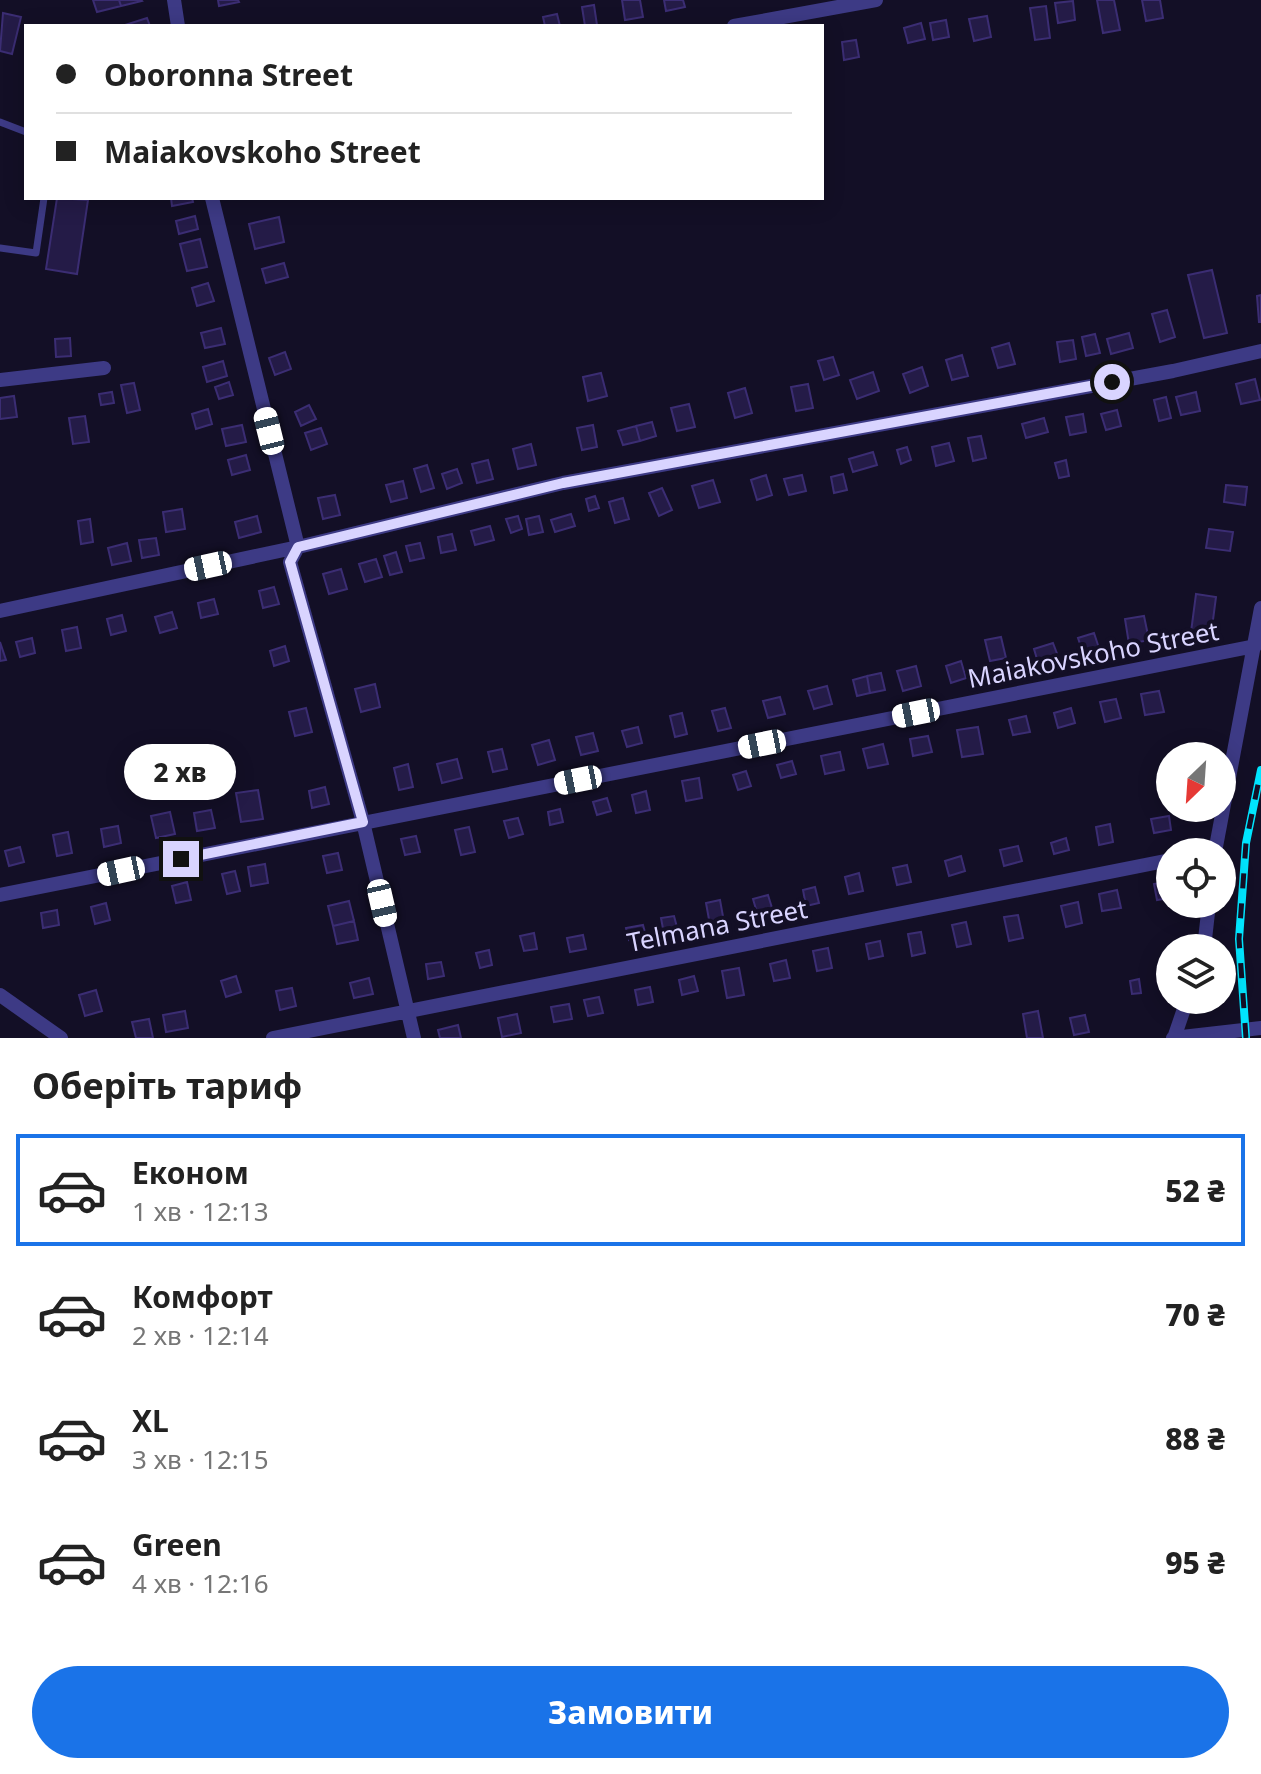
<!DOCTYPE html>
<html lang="uk">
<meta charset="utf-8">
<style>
body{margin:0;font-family:"Noto Sans",sans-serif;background:#f2f2f2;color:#222;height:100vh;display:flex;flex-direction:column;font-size:30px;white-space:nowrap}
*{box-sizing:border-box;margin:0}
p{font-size:26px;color:#767676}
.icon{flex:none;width:44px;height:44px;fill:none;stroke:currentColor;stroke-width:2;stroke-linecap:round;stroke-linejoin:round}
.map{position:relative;height:1038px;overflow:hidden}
.side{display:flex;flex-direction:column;background:#fff;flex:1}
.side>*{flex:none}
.hud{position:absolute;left:24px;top:24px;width:800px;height:176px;border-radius:0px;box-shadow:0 4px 20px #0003;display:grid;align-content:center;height:176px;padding:0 32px;background:#fff}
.needle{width:52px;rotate:205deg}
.controls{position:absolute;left:1156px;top:742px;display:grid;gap:16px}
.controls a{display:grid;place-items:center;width:80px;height:80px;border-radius:50%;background:#fff;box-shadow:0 4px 20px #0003;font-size:40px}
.end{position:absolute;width:36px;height:36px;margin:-18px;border:10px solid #d9d4ff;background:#111;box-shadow:0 0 0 4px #111}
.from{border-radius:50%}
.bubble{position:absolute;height:56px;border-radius:28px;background:#fff;box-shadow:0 4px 20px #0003;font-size:26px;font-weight:800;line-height:56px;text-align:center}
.car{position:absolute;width:24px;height:48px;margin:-24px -12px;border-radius:10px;box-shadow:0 0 6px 2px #0007;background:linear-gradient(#fff 24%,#345 0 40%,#fff 0 76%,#345 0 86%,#fff 0)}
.hud b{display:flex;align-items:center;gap:28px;height:76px;font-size:30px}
.hud b+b{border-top:2px solid #e0e0e0}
.hud i{width:20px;height:20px;background:#222}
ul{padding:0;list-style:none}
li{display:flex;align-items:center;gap:24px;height:112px;margin:0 16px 12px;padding:0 16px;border:4px solid transparent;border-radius:0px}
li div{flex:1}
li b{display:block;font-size:30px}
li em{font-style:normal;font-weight:800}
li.current{border-color:#1a73e8}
li>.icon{width:72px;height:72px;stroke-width:1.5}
h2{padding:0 32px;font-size:36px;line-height:96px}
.primary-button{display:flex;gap:16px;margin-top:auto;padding:16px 32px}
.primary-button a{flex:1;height:92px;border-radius:48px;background:#1a73e8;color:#fff;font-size:32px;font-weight:800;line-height:92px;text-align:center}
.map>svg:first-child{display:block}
</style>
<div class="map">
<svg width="1261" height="1038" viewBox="0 0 1261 1038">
<rect width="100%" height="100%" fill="#130f26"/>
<path fill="#241b47" stroke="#3b2d73" stroke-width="2" d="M93 0H119L121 6 97 12Z
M119 0H141L142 1 121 6Z
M218 0H238L239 2 219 6Z
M622 0H640L643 17 625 20Z
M664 0H683L685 7 666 11Z
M1097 0H1114L1120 30 1103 33Z
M1142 0H1160L1163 18 1146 21Z
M1073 1 1075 20 1058 23 1055 3Z
M594 5 597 25 585 26 582 7Z
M1046 6 1050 38 1035 40 1030 8Z
M3 13 21 17 12 54 0 51Z
M557 14 560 26H545L543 17Z
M987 16 991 37 974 41 969 19Z
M147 18 150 26H125V25Z
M946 20 949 37 933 40 930 23Z
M921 23 925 39 908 43 904 28Z
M856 40 859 57 844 60 842 42Z
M57 198 88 200 77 274 46 269Z
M171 198H192L193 202 172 206Z
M195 216 198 229 179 234 176 221Z
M279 217 284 242 255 249 249 224Z
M200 239 207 267 187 271 180 244Z
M284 263 288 277 266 283 262 269Z
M1212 270 1227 333 1204 338 1188 275Z
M208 283 214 301 197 306 192 288Z
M1261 295V322H1259L1257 296Z
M1167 310 1175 337 1160 342 1152 314Z
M221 328 225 344 205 348 201 333Z
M1129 333 1133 348 1111 354 1107 339Z
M1095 334 1100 353 1086 356 1082 337Z
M70 338 71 356 56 357 55 339Z
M1073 340 1076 359 1060 362 1057 342Z
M1009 343 1015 364 998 368 992 348Z
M285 352 291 369 275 375 269 358Z
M962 355 968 376 952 380 946 360Z
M833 357 839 375 824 380 818 361Z
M223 361 227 376 207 382 203 367Z
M922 367 928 386 910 393 903 374Z
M873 372 879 391 857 399 850 380Z
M601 373 607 396 588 401 583 377Z
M1255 379 1260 400 1241 404 1236 384Z
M229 382 233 395 219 399 215 387Z
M134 383 140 410 127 413 121 385Z
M808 384 813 408 796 411 791 387Z
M745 388 752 413 735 418 728 393Z
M112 392 114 403 101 405 99 394Z
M1196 392 1200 411 1181 415 1176 397Z
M14 396 17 417 0 419V398Z
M1166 397 1171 418 1159 421 1154 400Z
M689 404 695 427 677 431 671 408Z
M309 405 316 419 301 426 295 412Z
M208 409 212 424 196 429 192 414Z
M1117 410 1121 426 1106 430 1101 414Z
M1083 414 1086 432 1070 435 1066 417Z
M85 416 89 442 73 444 69 418Z
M1044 418 1048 432 1026 438 1022 424Z
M652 422 656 436 640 441 636 426Z
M242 425 246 442 226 446 222 429Z
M593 425 597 447 582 450 577 428Z
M636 426 640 441 623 445 618 431Z
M321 428 327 444 311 450 305 433Z
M981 436 986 458 973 461 968 438Z
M949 443 954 461 936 466 932 447Z
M531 444 536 465 518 469 513 449Z
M907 447 911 460 901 464 897 450Z
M873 452 877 465 853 472 849 459Z
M246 455 250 470 232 475 228 460Z
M488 460 493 479 477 483 472 464Z
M1066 460 1069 476 1059 478 1055 463Z
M427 465 434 488 421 492 414 469Z
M457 469 462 483 447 489 442 474Z
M843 474 847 490 834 493 831 477Z
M766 475 772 495 757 500 751 480Z
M802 475 806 491 789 495 784 479Z
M713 480 720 502 699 508 692 486Z
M403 481 407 498 391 502 386 485Z
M1226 485 1247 487 1245 505 1224 502Z
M662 488 672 510 659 516 649 493Z
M335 495 340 515 323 519 318 498Z
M595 496 599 508 589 511 586 499Z
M623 498 629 519 615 523 609 502Z
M182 509 185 529 166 532 163 512Z
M571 514 575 526 555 532 551 520Z
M257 516 261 532 239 538 235 522Z
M518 516 522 529 511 533 506 519Z
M539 516 543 532 529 535 526 519Z
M90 519 93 542 81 544 78 521Z
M490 526 494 540 475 545 471 531Z
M1209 529 1233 532 1230 551 1206 548Z
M452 534 456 550 441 553 438 537Z
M156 538 159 555 142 558 139 540Z
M127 543 131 561 112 565 108 548Z
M420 543 424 558 410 561 406 546Z
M396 552 402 572 390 575 384 556Z
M376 559 382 577 365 582 359 564Z
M341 569 347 589 329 594 323 574Z
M274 587 279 604 263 608 259 591Z
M1196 594 1216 597 1211 635 1191 632Z
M214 599 218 614 201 618 198 603Z
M172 612 177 628 160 633 155 617Z
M122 615 126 631 111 635 107 619Z
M1144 616 1149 640 1129 644 1125 619Z
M77 627 81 648 66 651 62 630Z
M1094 633 1099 648 1083 653 1078 638Z
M1001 637 1006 658 990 661 985 640Z
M32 638 35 653 20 657 16 642Z
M0 642 6 660 0 661Z
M1053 643 1059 659 1039 666 1034 649Z
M285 646 289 661 274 666 270 651Z
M961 661 966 678 951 683 946 666Z
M916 666 921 686 903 691 897 671Z
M881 673 885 690 870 693 867 676Z
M867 676 870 693 857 696 853 680Z
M375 684 380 707 361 712 355 689Z
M827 686 832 704 814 709 808 691Z
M1159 691 1164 712 1145 715 1141 694Z
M780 697 785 714 768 718 763 701Z
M1116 699 1121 718 1105 722 1100 702Z
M306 708 312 732 295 736 289 712Z
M725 708 731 728 718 731 712 711Z
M1071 708 1075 723 1058 728 1054 713Z
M682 713 687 734 675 737 670 716Z
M1026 716 1030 732 1013 735 1009 720Z
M638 727 642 743 627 747 622 731Z
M978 727 983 754 962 757 957 730Z
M593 733 598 751 581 755 576 737Z
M928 736 932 752 913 756 910 739Z
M549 740 555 760 538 765 532 745Z
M883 744 888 764 868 768 863 749Z
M502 749 507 769 493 772 488 752Z
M840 752 844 770 825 774 821 756Z
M457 759 462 778 442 783 437 764Z
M792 761 796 774 781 778 777 765Z
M408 764 413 787 399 790 394 768Z
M746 771 751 786 738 790 733 775Z
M699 778 702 798 686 801 682 781Z
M325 787 329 804 312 808 309 791Z
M258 790 263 819 241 822 236 793Z
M646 791 650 810 636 813 632 795Z
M607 798 611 811 597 815 593 802Z
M560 809 563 822 550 825 548 812Z
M211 810 215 828 197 831 194 813Z
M170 812 175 834 156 838 151 816Z
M1169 816 1171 830 1154 833 1151 819Z
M518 818 523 834 509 838 504 821Z
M1110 824 1113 842 1099 845 1096 827Z
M118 826 121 843 104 847 101 829Z
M469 827 475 852 461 855 455 830Z
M68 832 72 853 57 856 53 835Z
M416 836 420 852 405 855 401 839Z
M1066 838 1069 850 1054 854 1051 843Z
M1018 846 1022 861 1004 866 1000 850Z
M20 847 24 862 9 866 5 851Z
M338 853 342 870 327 873 323 856Z
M961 856 965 871 949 876 945 861Z
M265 864 268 883 251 886 248 867Z
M907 865 911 882 897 885 893 868Z
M235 871 240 891 227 894 222 874Z
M859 873 863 891 849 894 845 877Z
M1170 881V898L1157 900 1154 884Z
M187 882 191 900 176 903 172 886Z
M815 887 819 903 806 906 803 890Z
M1117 890 1121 908 1102 911 1099 894Z
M768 895 773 911 758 916 753 899Z
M720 900 724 922 710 925 706 903Z
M349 901 354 921 333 926 328 906Z
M1078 902 1082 923 1066 927 1061 906Z
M106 903 110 920 95 924 91 907Z
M57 910 59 925 43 928 41 913Z
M1018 915 1023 938 1009 941 1004 917Z
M674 916 678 931 664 934 661 918Z
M354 921 358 940 337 944 333 926Z
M966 922 971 944 957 947 952 925Z
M643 925 646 936 629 940 626 928Z
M921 932 925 953 912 956 908 934Z
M534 933 537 949 524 951 520 936Z
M583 935 586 949 570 952 567 938Z
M880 941 883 956 869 959 866 944Z
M828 948 832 968 817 971 813 951Z
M489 950 492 965 480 968 476 953Z
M786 960 790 978 774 981 770 964Z
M441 962 444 976 428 979 426 964Z
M739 968 744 995 727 998 722 971Z
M236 976 241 992 226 997 221 981Z
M694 976 698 991 682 995 679 980Z
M369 978 373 994 354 998 350 983Z
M1139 979 1141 993 1132 994 1130 981Z
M650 987 653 1002 638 1005 635 990Z
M292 988 296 1006 280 1010 276 991Z
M96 990 102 1011 85 1016 79 995Z
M599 997 603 1013 588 1016 584 1000Z
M569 1004 572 1019 554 1022 551 1007Z
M185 1011 188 1028 166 1032 163 1015Z
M1038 1011 1043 1038H1027L1023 1014Z
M517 1014 521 1033 502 1037 498 1018Z
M1085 1015 1089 1032 1074 1035 1070 1018Z
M149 1019 153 1038H136L132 1022Z
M458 1025 461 1038H440L438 1030Z"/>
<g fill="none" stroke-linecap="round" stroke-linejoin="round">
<path stroke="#3d3a85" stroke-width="7" d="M0 122 26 132
M0 248 36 253 44 198"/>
<path stroke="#3d3a85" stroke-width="14" d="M174 0 178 26
M734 26 876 0
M212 198 298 547 290 562 363 822 414 1038
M0 380 104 368
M0 611 298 547 563 483 1173 371 1261 351
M1215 852 1261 608
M0 895 1255 646
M1204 948 1209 904
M0 995 61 1038
M273 1038 1170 860
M1173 1038 1261 1028
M1174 1038 1187 1000"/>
<defs>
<path id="rail" d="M1246 1038 1239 939 1246 843 1261 770"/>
</defs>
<use href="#rail" stroke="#00e5ff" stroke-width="8"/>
<use href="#rail" stroke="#130f26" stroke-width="5" stroke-dasharray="15" stroke-linecap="butt"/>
</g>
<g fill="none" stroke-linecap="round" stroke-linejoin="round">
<path stroke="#d9d4ff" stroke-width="10" d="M181 859 363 822 290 562 298 547 563 483 1112 382"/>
</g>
<g text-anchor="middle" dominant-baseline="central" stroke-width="8" stroke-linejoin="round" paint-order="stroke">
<g font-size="26" fill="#d9d4ff" stroke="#130f26">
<text transform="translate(1093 654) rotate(-11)">Maiakovskoho Street</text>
<text transform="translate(717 925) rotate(-11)">Telmana Street</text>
</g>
</g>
</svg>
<div class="controls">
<a><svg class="needle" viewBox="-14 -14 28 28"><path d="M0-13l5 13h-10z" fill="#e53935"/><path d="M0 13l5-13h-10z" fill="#767676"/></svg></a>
<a><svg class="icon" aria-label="locate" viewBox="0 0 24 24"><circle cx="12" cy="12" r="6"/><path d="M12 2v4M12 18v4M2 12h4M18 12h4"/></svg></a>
<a><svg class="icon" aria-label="layers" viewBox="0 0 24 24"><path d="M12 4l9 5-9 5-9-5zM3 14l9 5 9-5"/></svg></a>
</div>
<i class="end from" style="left:1112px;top:382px"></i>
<i class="end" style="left:181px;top:859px"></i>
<div class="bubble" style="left:124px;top:744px;width:112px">2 хв</div>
<i class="car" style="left:269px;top:431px;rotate:346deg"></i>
<i class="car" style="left:208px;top:566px;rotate:258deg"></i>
<i class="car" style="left:916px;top:713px;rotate:259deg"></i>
<i class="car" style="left:762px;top:744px;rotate:259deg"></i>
<i class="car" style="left:578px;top:780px;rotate:259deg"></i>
<i class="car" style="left:121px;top:871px;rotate:258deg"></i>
<i class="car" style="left:382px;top:903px;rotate:167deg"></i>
<div class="hud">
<b><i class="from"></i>Oboronna Street</b>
<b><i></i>Maiakovskoho Street</b>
</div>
</div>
<section class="side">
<h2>Оберіть тариф</h2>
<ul>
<li class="current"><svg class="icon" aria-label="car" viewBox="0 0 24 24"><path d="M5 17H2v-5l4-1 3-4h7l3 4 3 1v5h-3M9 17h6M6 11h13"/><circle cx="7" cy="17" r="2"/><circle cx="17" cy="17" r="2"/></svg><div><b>Економ</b><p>1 хв · 12:13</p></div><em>52 ₴</em></li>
<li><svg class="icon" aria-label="car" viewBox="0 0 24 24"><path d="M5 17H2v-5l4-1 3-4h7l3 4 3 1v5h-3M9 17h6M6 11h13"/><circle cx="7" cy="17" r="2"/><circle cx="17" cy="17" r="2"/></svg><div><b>Комфорт</b><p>2 хв · 12:14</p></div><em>70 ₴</em></li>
<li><svg class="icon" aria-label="car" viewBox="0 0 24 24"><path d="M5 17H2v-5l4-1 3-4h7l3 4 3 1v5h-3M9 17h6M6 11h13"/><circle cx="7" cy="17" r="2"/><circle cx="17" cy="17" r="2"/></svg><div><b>XL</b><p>3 хв · 12:15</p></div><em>88 ₴</em></li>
<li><svg class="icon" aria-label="car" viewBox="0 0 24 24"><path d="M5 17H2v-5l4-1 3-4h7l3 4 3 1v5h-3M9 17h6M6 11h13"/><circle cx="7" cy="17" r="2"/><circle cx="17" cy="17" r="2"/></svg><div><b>Green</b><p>4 хв · 12:16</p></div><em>95 ₴</em></li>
</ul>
<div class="primary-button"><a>Замовити</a></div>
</section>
